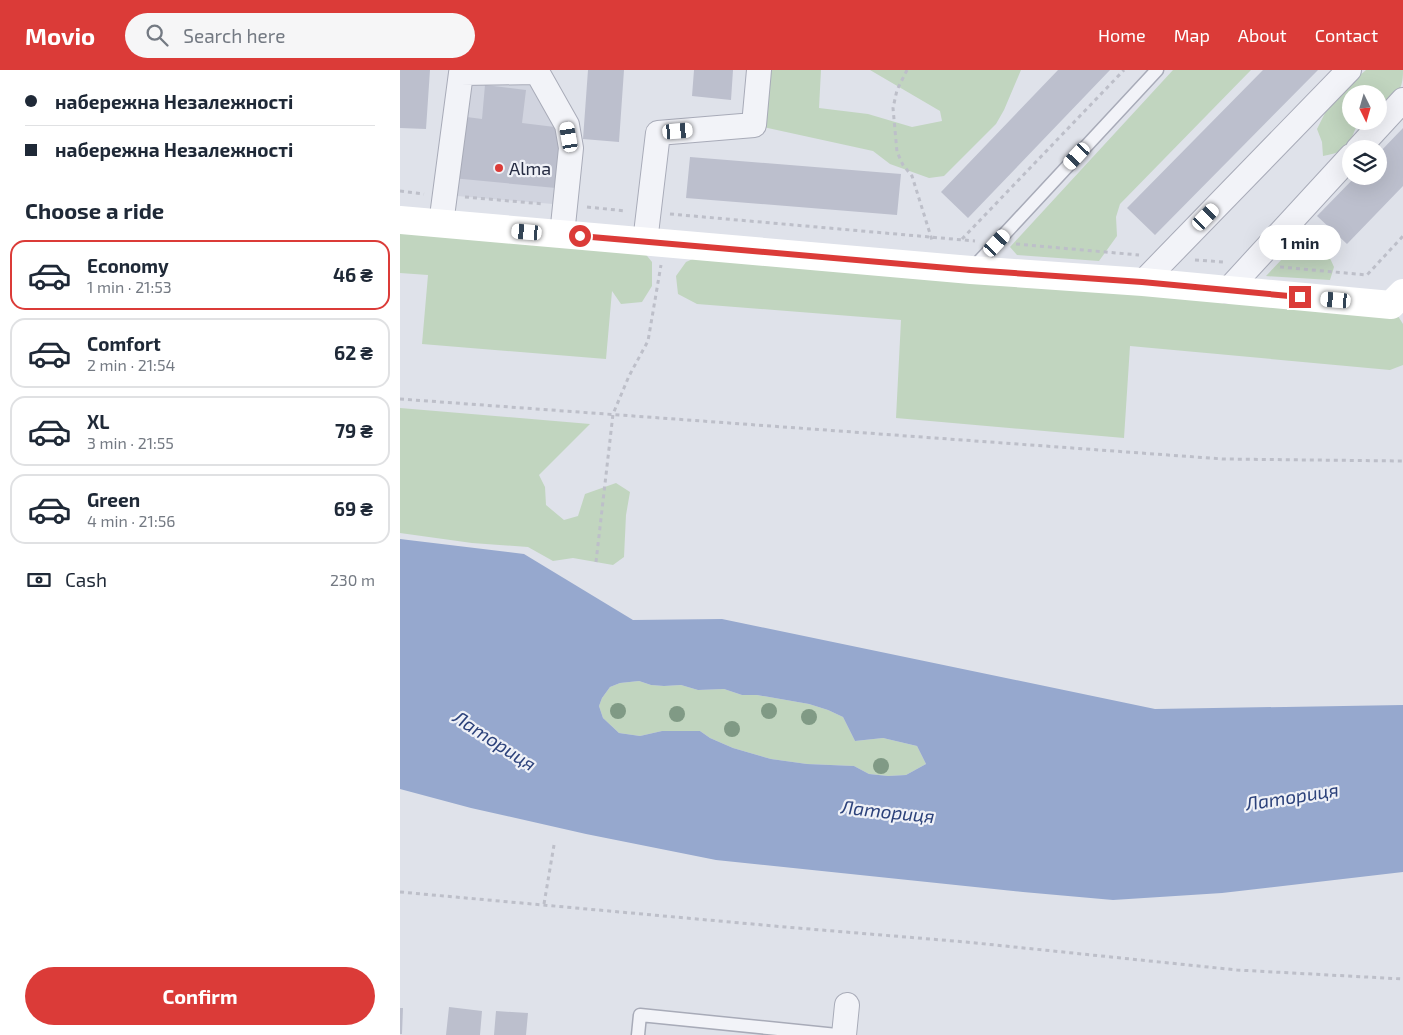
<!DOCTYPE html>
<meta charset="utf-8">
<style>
body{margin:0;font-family:"Exo 2",sans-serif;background:#f6f6f7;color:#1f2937;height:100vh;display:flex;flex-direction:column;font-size:19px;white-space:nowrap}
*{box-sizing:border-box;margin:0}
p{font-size:16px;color:#747a83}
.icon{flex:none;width:28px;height:28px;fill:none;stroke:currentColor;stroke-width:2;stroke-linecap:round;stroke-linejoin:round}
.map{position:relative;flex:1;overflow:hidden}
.sheet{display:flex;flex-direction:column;background:#fff;width:400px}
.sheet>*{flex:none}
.top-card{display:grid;align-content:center;height:110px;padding:0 25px;background:#fff}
.needle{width:32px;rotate:175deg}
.tools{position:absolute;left:942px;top:15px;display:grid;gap:10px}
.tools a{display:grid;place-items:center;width:45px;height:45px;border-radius:50%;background:#fff;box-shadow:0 5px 20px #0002;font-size:25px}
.end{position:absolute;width:22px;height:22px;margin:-11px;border:6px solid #db3b38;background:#fff;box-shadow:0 0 0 2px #fff}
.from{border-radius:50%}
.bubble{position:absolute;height:35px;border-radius:18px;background:#fff;box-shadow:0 5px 20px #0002;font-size:16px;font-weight:700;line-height:35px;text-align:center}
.car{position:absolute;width:15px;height:30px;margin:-15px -8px;border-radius:6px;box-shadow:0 0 4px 1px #0007;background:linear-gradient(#fff 24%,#345 0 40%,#fff 0 76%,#345 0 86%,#fff 0)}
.top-card b{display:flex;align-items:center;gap:18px;height:48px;font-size:19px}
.top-card b+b{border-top:1px solid #e0e1e3}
.top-card i{width:12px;height:12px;background:#1f2937}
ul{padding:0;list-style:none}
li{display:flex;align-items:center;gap:15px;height:70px;margin:0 10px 8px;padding:0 15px;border:2px solid #e0e1e3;border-radius:15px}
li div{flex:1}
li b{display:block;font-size:19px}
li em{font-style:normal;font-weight:700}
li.active{border-color:#db3b38}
li>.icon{width:45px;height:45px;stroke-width:1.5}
h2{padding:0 25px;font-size:22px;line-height:60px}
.pay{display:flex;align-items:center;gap:12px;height:55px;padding:0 25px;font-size:19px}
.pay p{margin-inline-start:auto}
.cta{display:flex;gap:10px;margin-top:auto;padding:10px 25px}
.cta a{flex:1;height:58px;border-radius:30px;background:#db3b38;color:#fff;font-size:20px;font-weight:700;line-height:58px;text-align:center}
header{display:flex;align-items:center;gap:30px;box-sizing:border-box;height:70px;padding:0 25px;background:#db3b38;color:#fff}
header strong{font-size:24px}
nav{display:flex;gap:28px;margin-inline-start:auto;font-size:18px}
.search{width:350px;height:45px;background:#f6f6f7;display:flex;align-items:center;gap:12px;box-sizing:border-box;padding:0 18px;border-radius:28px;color:#747a83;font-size:19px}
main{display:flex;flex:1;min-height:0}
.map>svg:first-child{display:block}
</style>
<header>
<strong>Movio</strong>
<div class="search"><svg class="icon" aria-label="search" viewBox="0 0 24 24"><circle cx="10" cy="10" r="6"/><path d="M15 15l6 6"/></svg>Search here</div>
<nav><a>Home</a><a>Map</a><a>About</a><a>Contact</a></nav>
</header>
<main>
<section class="sheet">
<div class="top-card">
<b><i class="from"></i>набережна Незалежності</b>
<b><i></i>набережна Незалежності</b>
</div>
<h2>Choose a ride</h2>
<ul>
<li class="active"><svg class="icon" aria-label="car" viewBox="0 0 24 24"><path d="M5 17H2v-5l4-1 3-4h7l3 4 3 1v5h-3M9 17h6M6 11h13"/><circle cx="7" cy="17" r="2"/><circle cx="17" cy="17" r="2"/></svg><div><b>Economy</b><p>1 min · 21:53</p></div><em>46 ₴</em></li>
<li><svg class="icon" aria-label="car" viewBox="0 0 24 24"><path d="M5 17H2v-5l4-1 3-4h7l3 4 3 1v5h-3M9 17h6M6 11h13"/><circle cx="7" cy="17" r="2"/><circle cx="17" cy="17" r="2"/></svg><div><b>Comfort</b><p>2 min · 21:54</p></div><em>62 ₴</em></li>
<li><svg class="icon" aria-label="car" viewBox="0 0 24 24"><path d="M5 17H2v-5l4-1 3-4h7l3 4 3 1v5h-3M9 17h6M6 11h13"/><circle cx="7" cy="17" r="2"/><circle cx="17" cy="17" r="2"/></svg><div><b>XL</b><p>3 min · 21:55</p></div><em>79 ₴</em></li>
<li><svg class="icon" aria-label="car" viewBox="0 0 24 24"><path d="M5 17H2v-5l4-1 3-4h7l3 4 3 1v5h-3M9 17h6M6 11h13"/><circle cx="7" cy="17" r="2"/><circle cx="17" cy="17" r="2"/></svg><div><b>Green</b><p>4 min · 21:56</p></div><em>69 ₴</em></li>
</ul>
<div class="pay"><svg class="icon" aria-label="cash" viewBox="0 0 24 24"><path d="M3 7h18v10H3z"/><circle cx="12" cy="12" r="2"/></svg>Cash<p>230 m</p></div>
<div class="cta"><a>Confirm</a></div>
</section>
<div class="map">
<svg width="1003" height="965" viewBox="0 0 1003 965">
<rect width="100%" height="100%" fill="#dfe2ea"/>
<path fill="#d1d4df" d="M137 2 167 55 165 135 45 125 61 3Z"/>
<path fill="#c1d5bf" d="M359 0H421L419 38 468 44 512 57 542 51 540 41 470 0H621L604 40 596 54 544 106 529 108 490 94 473 81 354 55Z
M773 0H851L720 134 716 147 717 166 699 191 617 185 610 177Z
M966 0H1003C1003 22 997 24 979 35V24H951V51H959C948 74 951 81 923 86L922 72 917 59 931 31Z
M0 149 235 171 252 192V216L242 232 221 234 212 221 206 289 22 274 28 205 0 203Z
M915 172 928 184 934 197 930 210 866 206 883 188 898 176Z
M317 178 991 235 1003 254V295L990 300 730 276 724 368 496 348 501 250 297 234 278 224 276 206 286 192Z
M0 338 190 354 139 405 145 417 146 435 164 450 178 446 185 424 216 413 230 422 226 445 224 487 213 495 173 488 153 491 128 477 72 473 0 463Z
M239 611 251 615 264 616 281 615 298 620 324 619 342 625H357L409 634 428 640 443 647 455 671 483 668 517 676 526 694 506 705 488 706 469 704 454 696 407 694 371 689 333 678 310 668 300 661H262L240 666 219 663 203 648 199 636 202 628 210 617 220 613Z"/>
<path fill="#96a8ce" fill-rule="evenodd" d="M0 469 124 484 233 550 322 549 755 639 1003 635V802L822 823 713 830 623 822 316 790 186 764 71 738 0 719ZM239 611 251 615 264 616 281 615 298 620 324 619 342 625H357L409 634 428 640 443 647 455 671 483 668 517 676 526 694 506 705 488 706 469 704 454 696 407 694 371 689 333 678 310 668 300 661H262L240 666 219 663 203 648 199 636 202 628 210 617 220 613Z"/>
<path fill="#bcbfcd" d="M0 0H30L26 59 0 58Z
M188 0H224L219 72 183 69Z
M294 0H333L331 30 292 26Z
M658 0H710L568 148 541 122Z
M863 0H918L755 165 727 138Z
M85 15 126 20 122 53 163 58 156 118 52 108 59 46 82 49Z
M1003 58V116L947 174 917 146 956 106H979V83Z
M290 87 501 104 497 145 286 128Z
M49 937 82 941 80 965H46Z
M0 938H3L2 964H0Z
M96 941 128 943 126 965H94Z"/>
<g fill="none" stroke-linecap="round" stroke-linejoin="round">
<defs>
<path id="lane" d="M573 198 757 0
M238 965 240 945 437 965"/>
<path id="street" d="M136 0 167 55 171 78 162 165
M958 79 1003 30
M41 154 61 3 137 2
M245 172 258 63 354 55 359 0
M743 212 949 0
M827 221 951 86
M444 965 447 935"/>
</defs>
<use href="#lane" stroke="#a8abb8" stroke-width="15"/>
<use href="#street" stroke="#a8abb8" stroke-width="26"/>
<path stroke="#bdbfc9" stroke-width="3" stroke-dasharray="4 4" stroke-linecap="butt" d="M507 0 497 20 493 38 497 82 503 95 512 106 532 170
M0 121 24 124
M65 127 144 134
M187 137 226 141
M270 144 575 171
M562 169 724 0
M616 174 739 185
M795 190 824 192
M880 197 967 205 1003 166
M0 329 823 389 1003 391
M196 492 213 344 229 306 248 271 261 195
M0 822 385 857 566 872 837 900 1003 909
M144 834 154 775"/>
<use href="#lane" stroke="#f2f3f8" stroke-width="12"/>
<use href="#street" stroke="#f2f3f8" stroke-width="24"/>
<path stroke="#fff" stroke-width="28" d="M0 150 571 200 743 212 991 235 1003 223"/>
</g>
<g fill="#809a85">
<circle cx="218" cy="641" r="8"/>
<circle cx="369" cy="641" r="8"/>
<circle cx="277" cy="644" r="8"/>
<circle cx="409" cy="647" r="8"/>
<circle cx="332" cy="659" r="8"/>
<circle cx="481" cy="696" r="8"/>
</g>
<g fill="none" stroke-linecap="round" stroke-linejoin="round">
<path stroke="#db3b38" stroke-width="6" d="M180 166 571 200 742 212 900 227"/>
</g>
<circle fill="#db3b38" stroke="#eff1f7" stroke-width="2" cx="99" cy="98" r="5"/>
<g text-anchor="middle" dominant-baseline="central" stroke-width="4.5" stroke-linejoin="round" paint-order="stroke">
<g font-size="18" fill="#262c43" stroke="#eff1f7" text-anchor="start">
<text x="109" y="98">Alma</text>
</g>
<g font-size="19" font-style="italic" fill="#2c427b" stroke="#eff1f7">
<text transform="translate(95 670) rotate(33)">Латориця</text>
<text transform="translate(892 726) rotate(-9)">Латориця</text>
<text transform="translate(488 741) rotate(6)">Латориця</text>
</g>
</g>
</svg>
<div class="tools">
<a><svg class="needle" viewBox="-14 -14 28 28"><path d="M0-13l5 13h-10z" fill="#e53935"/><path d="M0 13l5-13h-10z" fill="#747a83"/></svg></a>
<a><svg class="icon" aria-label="layers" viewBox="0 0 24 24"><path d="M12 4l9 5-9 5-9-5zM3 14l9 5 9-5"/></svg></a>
</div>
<i class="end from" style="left:180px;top:166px"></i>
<i class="end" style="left:900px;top:227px"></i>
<div class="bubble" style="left:859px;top:155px;width:82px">1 min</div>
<i class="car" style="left:278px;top:61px;rotate:85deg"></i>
<i class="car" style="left:169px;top:67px;rotate:350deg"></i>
<i class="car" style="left:677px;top:86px;rotate:223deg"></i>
<i class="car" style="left:806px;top:147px;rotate:44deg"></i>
<i class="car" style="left:127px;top:162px;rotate:275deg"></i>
<i class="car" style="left:597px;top:173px;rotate:43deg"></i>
<i class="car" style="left:936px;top:230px;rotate:275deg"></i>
</div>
</main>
